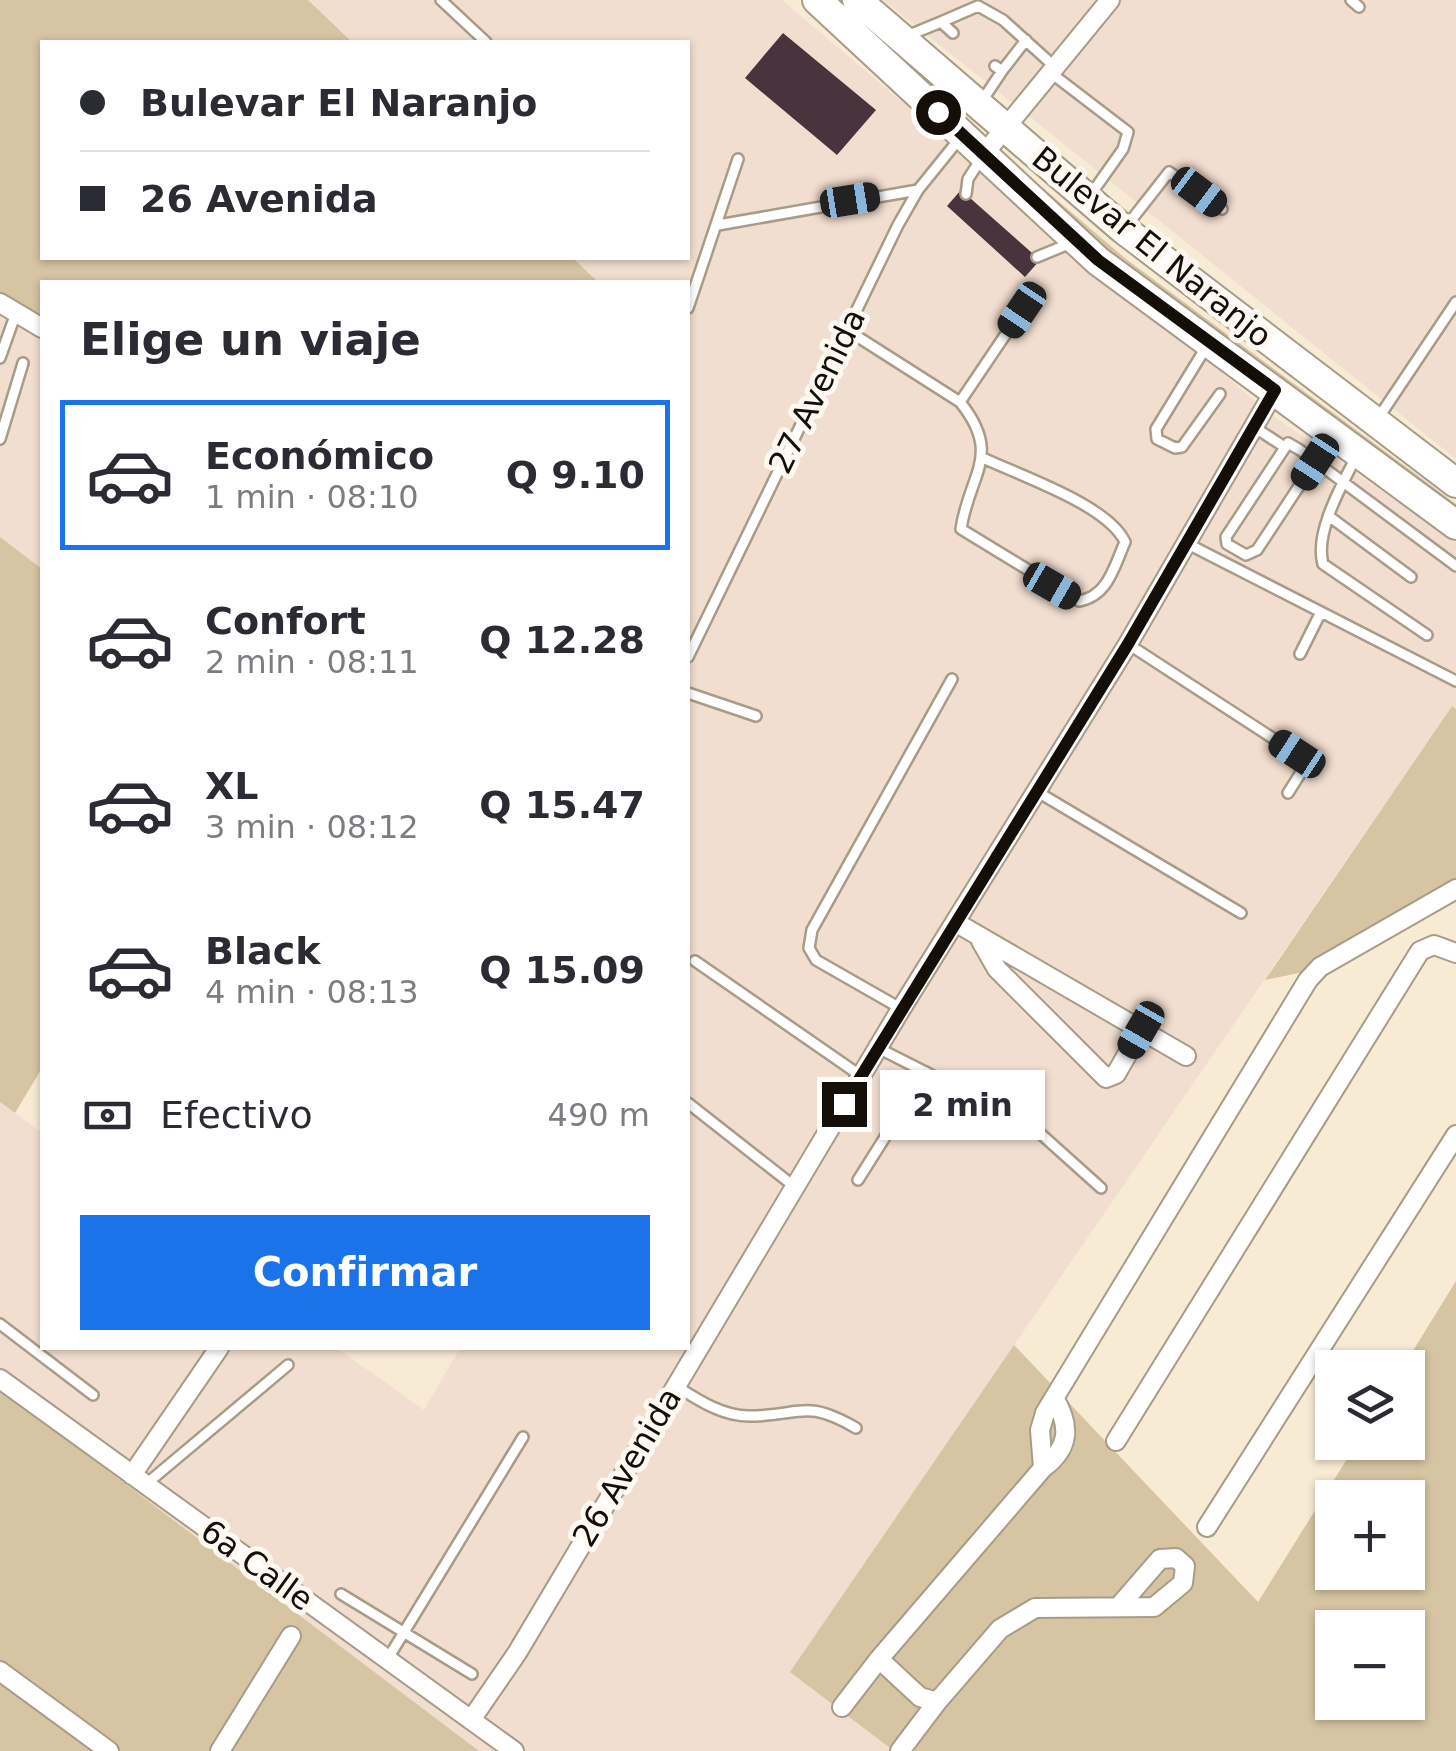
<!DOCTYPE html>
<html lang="es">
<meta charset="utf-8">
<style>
body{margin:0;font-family:"DejaVu Sans",sans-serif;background:#f2f2f3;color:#2b2b33;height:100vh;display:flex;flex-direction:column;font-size:38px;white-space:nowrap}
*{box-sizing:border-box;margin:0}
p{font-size:32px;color:#7c7c81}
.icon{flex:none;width:55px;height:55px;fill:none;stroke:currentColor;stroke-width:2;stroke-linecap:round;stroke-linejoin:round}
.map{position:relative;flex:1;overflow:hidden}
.details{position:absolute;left:40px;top:280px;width:650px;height:1070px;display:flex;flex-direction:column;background:#fff;border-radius:0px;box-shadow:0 2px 8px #0004}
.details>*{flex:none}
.guide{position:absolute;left:40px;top:40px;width:650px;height:220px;border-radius:0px;box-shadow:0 2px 8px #0004;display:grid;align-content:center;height:220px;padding:0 40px;background:#fff}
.fabs{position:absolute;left:1315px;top:1350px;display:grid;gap:20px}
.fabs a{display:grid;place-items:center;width:110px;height:110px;border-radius:0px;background:#fff;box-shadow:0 2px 8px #0004;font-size:50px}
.end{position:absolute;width:45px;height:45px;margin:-22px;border:12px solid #130f08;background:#fff;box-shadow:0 0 0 5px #fff}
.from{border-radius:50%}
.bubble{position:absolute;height:70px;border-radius:0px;background:#fff;box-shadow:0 2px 8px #0004;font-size:32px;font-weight:800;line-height:70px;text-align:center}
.car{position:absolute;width:30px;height:60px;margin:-30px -15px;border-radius:12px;box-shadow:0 0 8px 2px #0007;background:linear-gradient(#222 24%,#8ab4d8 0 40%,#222 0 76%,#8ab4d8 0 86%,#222 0)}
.guide b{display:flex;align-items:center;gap:35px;height:95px;font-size:38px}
.guide b+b{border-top:2px solid #e1e1e2}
.guide i{width:25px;height:25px;background:#2b2b33}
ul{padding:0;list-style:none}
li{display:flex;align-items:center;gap:30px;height:150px;margin:0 20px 15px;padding:0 20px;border:5px solid transparent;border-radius:0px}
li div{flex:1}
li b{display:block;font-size:38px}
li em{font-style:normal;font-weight:800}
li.current{border-color:#1a73e8}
li>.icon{width:90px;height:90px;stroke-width:1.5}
h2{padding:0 40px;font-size:45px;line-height:120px}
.pay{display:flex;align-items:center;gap:25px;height:110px;padding:0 40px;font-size:38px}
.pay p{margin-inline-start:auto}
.button{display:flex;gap:20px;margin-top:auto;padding:20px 40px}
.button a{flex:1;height:115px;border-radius:0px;background:#1a73e8;color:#fff;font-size:40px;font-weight:800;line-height:115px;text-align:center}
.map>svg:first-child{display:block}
</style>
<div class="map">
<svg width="1456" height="1751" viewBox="0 0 1456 1751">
<rect width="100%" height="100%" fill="#f7ebd4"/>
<path fill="#f2decf" d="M308 0H782L1273 416 1456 542V709L1451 707 791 1671 894 1751H479L0 1389V1102L42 1133V1348H337L424 1410 460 1348H688V282H598L573 258H688V42H352Z
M883 0H1456V459L1020 109Z
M0 296 42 321V569L0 537Z"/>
<path fill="#d6c4a2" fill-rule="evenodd" d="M0 0H308L352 42H42V258H573L598 282H42V321L0 296Z
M1037 183 1126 259 1456 504V515L1124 266 1033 185Z
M0 537 42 569V1068L15 1113 0 1102Z
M1452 706 1456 709V883L1313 970 1265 980Z
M1456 1281V1751H894L790 1672 1014 1345 1258 1602 1357 1443 1408 1442V1368L1403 1367ZM1332 1498H1408V1572H1332ZM1332 1628H1408V1702H1332Z
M0 1389 479 1751H0Z"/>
<path fill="#48343d" d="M783 33 876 110 837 155 745 78Z
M961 190 1040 260 1025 277 947 206Z"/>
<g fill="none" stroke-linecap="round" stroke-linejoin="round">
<defs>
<path id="service" d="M441 0 486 42
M1351 0 1359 7
M941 22 978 6 1003 20 1055 67
M907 36 941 22 953 33
M1002 71 1026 40
M1051 73 1128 132 1123 149 1089 197
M982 101 1002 71 995 66
M966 194 968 179 983 156
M718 225 918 190
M1125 228 1169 172 1222 209
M1037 257 1071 243
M688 308 738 159
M847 330 960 402C1003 455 969 474 961 529L1079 601C1108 596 1114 567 1125 542 1108 505 1021 476 983 458
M1208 344 1156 429 1157 439 1175 448 1182 447 1220 394
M0 358 16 313
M960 402 1022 310
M1377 420 1456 302
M1254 427 1283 446
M0 439 23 363
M1357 455C1343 483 1314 532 1323 564L1427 635
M1315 462 1257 550 1246 555 1227 544 1226 537 1288 443 1300 450 1456 566
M1330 517 1411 577
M1186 543 1456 681
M1128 644 1297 754 1302 760 1300 774 1288 793
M1300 654 1320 614
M688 657 898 225 918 190 960 138
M688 693 756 716
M1036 791 1241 913
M695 961 861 1076
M900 1008 816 960 809 948 812 930 952 679
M878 1048 1032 1126 1101 1188
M688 1103 795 1187
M858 1180 926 1072
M0 1324 93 1395
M676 1386C698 1400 722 1416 749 1416 802 1416 804 1398 856 1428
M145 1485 288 1365
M341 1594 472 1674
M387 1660 523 1437"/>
<path id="minor" d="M984 154 1110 0
M0 303 42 328
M955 922 1186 1056
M981 941 997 969 1106 1078 1116 1074 1141 1030
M0 1379 514 1751
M1054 1398C1071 1426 1070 1448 1043 1468L879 1659 920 1697 937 1702 1000 1629 1035 1608 1154 1607 1183 1583 1185 1566 1176 1558 1160 1559 1121 1604
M1116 1441 1420 951 1434 945 1456 953
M1043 1468 1040 1430 1045 1413 1308 980 1320 967 1456 889
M132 1475 219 1348
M1207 1527 1456 1135
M0 1671 109 1751
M842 1707 879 1659
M471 1720 517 1653 901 1009 1128 644 1275 390
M220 1751 291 1636
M900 1751 937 1702"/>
<path id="primary" d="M817 0 1098 261 1456 525
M857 0 1123 229 1456 483"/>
</defs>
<use href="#service" stroke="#a79c87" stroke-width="14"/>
<use href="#minor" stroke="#a79c87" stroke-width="22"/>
<use href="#primary" stroke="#a79c87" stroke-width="32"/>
<use href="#service" stroke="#fff" stroke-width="9"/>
<use href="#minor" stroke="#fff" stroke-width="18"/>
<use href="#primary" stroke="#fff" stroke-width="28"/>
</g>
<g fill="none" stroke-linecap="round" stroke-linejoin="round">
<path stroke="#130f08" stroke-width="12" d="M844 1104 1128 644 1275 390 1098 260 938 112"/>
</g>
<g text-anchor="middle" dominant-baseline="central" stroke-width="10" stroke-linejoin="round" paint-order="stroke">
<g font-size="32" fill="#130f08" stroke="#fef9f0">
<text transform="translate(1152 247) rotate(39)">Bulevar El Naranjo</text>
<text transform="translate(817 391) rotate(-64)">27 Avenida</text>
<text transform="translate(627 1467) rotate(-59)">26 Avenida</text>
<text transform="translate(257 1565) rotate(36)">6a Calle</text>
</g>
</g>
</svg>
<div class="fabs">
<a><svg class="icon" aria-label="layers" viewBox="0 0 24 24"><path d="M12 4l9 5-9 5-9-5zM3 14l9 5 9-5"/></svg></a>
<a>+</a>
<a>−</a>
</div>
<i class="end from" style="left:938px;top:112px"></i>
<i class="end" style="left:844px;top:1104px"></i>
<div class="bubble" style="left:880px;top:1070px;width:165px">2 min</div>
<i class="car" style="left:1199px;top:192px;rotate:127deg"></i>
<i class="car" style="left:850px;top:200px;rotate:81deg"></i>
<i class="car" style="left:1022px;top:310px;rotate:214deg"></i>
<i class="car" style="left:1315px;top:462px;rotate:213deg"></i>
<i class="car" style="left:1052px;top:586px;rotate:120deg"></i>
<i class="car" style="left:1297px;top:754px;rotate:303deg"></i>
<i class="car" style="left:1141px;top:1030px;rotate:210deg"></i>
<div class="guide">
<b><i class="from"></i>Bulevar El Naranjo</b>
<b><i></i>26 Avenida</b>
</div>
<section class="details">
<h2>Elige un viaje</h2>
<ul>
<li class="current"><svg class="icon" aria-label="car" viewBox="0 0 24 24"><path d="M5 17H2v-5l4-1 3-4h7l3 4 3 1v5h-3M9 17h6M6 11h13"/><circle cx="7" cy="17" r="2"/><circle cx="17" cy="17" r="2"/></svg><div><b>Económico</b><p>1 min · 08:10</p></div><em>Q 9.10</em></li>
<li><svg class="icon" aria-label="car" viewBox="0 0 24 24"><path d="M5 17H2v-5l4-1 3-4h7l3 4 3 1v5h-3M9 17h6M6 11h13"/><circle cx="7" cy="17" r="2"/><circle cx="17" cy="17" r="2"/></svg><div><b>Confort</b><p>2 min · 08:11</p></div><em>Q 12.28</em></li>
<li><svg class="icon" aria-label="car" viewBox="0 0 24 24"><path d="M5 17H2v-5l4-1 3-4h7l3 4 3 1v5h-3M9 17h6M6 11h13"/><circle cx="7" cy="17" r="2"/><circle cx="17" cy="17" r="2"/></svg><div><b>XL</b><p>3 min · 08:12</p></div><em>Q 15.47</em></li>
<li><svg class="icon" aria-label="car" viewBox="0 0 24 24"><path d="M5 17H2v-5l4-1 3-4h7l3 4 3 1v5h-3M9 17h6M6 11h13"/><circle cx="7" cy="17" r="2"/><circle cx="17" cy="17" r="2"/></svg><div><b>Black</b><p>4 min · 08:13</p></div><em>Q 15.09</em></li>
</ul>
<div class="pay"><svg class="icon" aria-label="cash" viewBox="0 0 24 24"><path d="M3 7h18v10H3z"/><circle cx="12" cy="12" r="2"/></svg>Efectivo<p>490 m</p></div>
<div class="button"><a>Confirmar</a></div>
</section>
</div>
